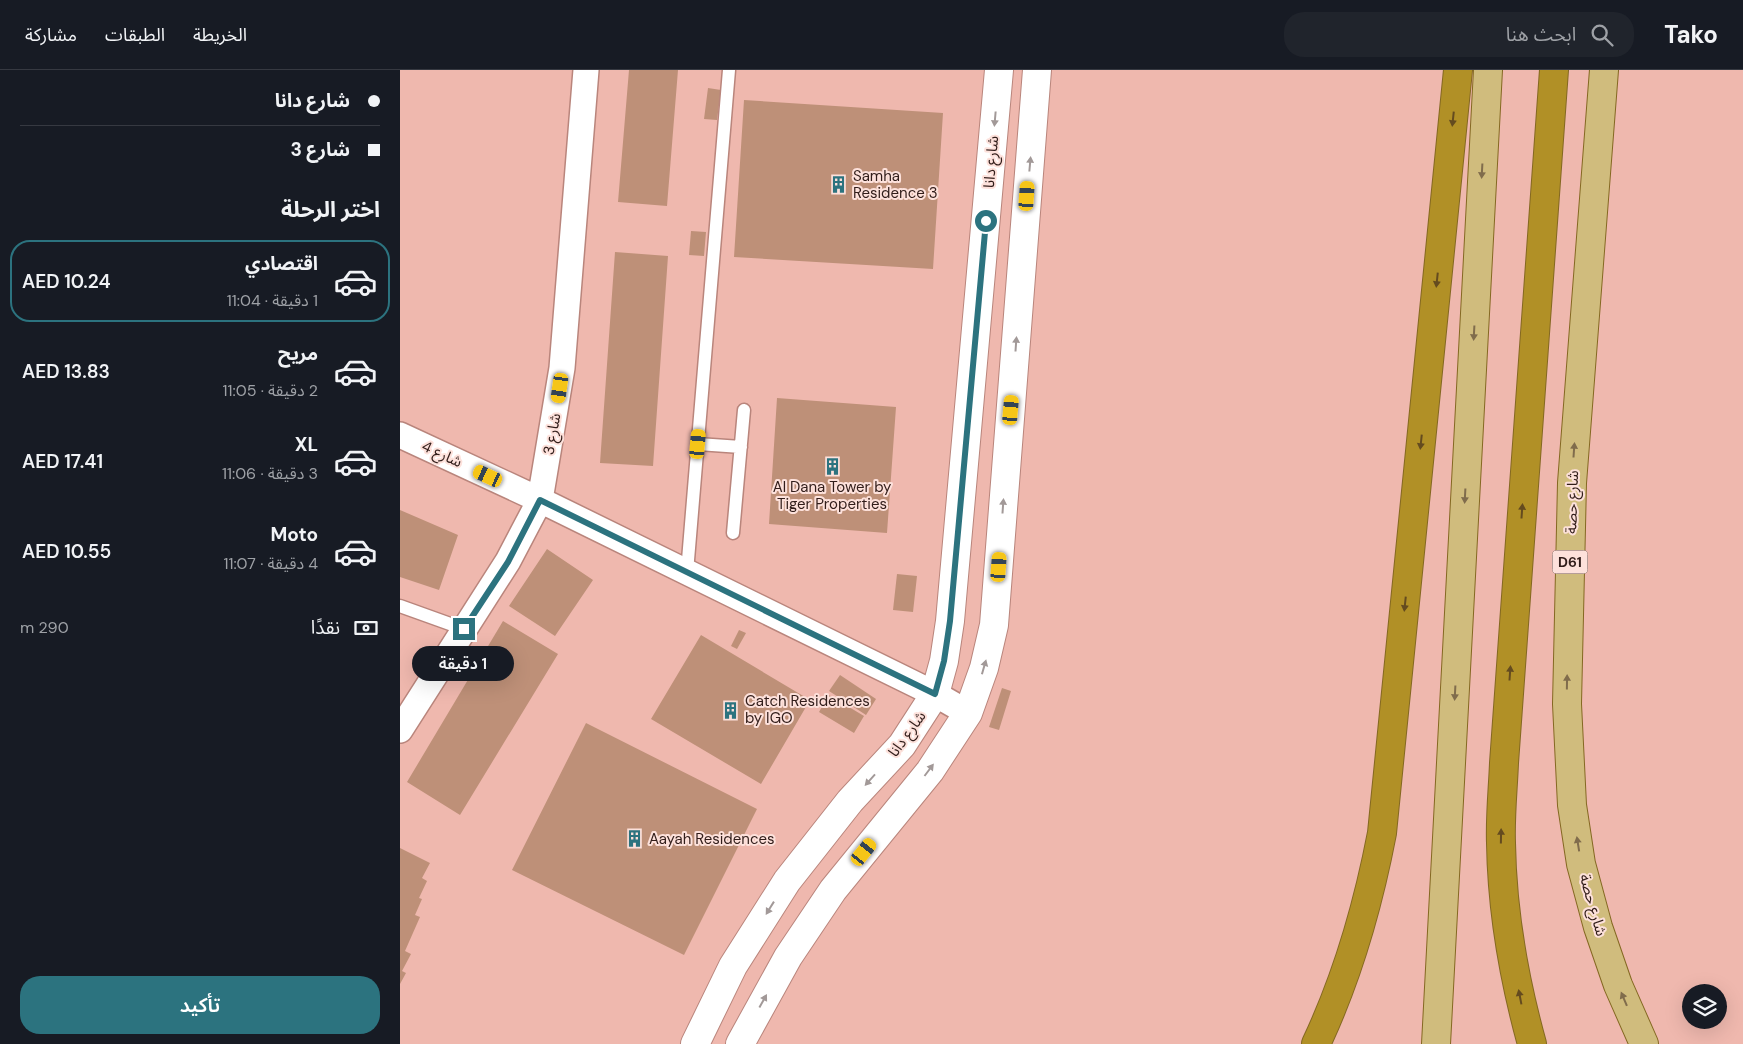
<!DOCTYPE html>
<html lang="ar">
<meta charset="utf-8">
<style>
body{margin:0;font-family:"DM Sans","Noto Sans Arabic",sans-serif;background:#20242c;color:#f1f3f6;direction:rtl;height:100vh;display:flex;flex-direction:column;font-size:19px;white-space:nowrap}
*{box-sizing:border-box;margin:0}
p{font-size:16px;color:#9ea1a6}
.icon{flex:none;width:28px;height:28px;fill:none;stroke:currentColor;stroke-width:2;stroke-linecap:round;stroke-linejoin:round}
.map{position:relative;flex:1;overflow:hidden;direction:ltr}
.panel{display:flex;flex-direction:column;background:#171b24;width:400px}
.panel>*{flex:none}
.top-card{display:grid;align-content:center;height:110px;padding:0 20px;background:#171b24}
.fabs{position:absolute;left:1282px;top:914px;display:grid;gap:10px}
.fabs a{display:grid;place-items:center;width:45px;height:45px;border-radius:50%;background:#171b24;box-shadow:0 5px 20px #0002;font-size:25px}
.end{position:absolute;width:22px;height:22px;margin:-11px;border:6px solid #2c737f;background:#fff;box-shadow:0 0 0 2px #fff}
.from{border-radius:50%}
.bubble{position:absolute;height:35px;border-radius:18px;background:#171b24;box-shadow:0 5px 20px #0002;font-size:16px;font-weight:600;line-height:35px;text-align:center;direction:rtl}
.car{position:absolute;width:15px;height:30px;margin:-15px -8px;border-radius:6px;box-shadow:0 0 4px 1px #0007;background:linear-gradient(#f5c518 24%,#345 0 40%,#f5c518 0 76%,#345 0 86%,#f5c518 0)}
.top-card b{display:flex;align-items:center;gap:18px;height:48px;font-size:19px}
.top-card b+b{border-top:1px solid #363941}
.top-card i{width:12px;height:12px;background:#f1f3f6}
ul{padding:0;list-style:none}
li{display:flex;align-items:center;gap:15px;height:82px;margin:0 10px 8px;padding:0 10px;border:2px solid transparent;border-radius:20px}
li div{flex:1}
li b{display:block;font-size:19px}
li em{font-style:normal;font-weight:600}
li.current{border-color:#2c737f}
li>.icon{width:45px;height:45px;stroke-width:1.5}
h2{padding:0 20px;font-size:22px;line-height:60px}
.pay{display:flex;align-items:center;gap:12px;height:55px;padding:0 20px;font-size:19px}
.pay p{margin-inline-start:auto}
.cta{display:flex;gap:10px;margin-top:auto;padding:10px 20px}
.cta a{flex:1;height:58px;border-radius:20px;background:#2c737f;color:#fff;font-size:20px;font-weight:600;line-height:58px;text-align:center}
header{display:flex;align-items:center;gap:30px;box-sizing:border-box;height:70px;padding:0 25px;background:#171b24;border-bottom:1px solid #363941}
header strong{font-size:24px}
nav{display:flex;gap:28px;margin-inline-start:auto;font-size:18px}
.search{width:350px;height:45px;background:#20242c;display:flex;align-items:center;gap:12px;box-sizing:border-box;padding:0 18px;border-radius:20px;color:#9ea1a6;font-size:19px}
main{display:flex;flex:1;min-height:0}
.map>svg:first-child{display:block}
</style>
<header>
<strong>Tako</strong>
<div class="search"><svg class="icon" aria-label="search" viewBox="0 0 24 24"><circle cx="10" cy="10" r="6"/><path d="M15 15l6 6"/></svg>ابحث هنا</div>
<nav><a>الخريطة</a><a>الطبقات</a><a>مشاركة</a></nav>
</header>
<main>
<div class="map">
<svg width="1343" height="974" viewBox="0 0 1343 974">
<rect width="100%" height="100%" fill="#efb8ae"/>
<path fill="#be9078" d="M229 0H278L267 136 218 132Z
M308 18 321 20 317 50 304 49Z
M344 30 543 43 533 199 334 187Z
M291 161 306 162 304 186 289 185Z
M215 182 268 186 253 396 200 393Z
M377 328 496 337 487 463 369 454Z
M0 440 58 465 39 520 0 507Z
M147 479 193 510 155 566 109 536Z
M497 504 517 506 513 542 493 540Z
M103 551 158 584 60 745 7 712Z
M339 560 346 563 337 579 331 576Z
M301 565 410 630 361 714 251 649Z
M440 605 476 629 466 645 429 621Z
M602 618 611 621 599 660 589 657Z
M429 625 464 646 454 663 419 642Z
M186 653 357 739 284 885 112 800Z
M0 778 30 793 22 808 27 811 19 828 22 829 15 845 20 847 5 881 11 884 2 901 6 903 0 914Z"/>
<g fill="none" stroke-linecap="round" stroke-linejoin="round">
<defs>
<path id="lane" d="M298 374 341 377
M333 463 344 340
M287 502 329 0
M0 536 64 559"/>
<path id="street" d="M0 365 140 430 535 624 568 643
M0 660 108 491 140 430 162 298 186 0"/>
<path id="secondary" d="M295 974 333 896 387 811 450 731 502 675 535 624 544 591 550 551 599 0
M340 974 388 887 433 820 530 701 568 643 584 598 594 555 637 0"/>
<path id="primary" d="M1204 0 1172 413 1167 634 1172 735 1181 794 1198 857 1218 915 1244 974
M1036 974 1088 0"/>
<path id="highway" d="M916 974C948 906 968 836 982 763L1058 0
M1132 974C1114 909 1102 841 1101 773 1100 746 1103 719 1104 693L1154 0"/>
</defs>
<use href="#lane" stroke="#b9857c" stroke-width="15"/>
<use href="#street" stroke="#b9857c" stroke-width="28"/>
<use href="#secondary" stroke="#b9857c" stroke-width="30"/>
<use href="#primary" stroke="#846822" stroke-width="30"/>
<use href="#highway" stroke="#846822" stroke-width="30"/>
<use href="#lane" stroke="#fff" stroke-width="12"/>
<use href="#street" stroke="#fff" stroke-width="25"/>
<use href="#secondary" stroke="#fff" stroke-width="28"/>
<use href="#primary" stroke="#d0bc7d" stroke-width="28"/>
<use href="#highway" stroke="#b19026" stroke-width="28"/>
</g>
<defs><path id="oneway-solid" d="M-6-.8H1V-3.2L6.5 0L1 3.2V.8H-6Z" transform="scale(1.25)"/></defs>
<g fill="#a29998">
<use href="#oneway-solid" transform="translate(595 49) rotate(95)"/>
<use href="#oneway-solid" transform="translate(630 94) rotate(-85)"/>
<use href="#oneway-solid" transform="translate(616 274) rotate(-86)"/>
<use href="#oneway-solid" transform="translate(603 436) rotate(-86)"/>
<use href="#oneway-solid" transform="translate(584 597) rotate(-74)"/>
<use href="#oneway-solid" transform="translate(529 700) rotate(-53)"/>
<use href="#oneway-solid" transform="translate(470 710) rotate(132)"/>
<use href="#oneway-solid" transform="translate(370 838) rotate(122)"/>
<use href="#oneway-solid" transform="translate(363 931) rotate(-61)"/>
</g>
<g fill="#644b1f">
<use href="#oneway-solid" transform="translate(1053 49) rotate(96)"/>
<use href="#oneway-solid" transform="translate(1037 210) rotate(96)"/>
<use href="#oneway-solid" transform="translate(1021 372) rotate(96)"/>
<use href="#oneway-solid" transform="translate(1122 441) rotate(-86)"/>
<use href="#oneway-solid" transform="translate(1005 534) rotate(96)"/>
<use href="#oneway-solid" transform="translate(1110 603) rotate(-86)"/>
<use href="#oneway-solid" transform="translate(1101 766) rotate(-89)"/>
<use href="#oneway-solid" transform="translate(1120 927) rotate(-101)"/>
</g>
<g fill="#806c4c">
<use href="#oneway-solid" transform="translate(1082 101) rotate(93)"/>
<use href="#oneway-solid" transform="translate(1074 263) rotate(93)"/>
<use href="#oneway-solid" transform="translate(1174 380) rotate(-86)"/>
<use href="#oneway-solid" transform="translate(1065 426) rotate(93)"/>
<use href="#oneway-solid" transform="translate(1167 612) rotate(-89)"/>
<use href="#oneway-solid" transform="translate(1055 623) rotate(93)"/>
<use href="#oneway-solid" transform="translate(1178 774) rotate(-99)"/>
<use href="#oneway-solid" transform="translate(1224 929) rotate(-113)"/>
</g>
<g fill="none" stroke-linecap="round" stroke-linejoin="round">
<path stroke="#2c737f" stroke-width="6" d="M64 559 108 492 140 430 535 624 544 591 550 551 586 151"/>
</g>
<defs>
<symbol id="building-bare" viewBox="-9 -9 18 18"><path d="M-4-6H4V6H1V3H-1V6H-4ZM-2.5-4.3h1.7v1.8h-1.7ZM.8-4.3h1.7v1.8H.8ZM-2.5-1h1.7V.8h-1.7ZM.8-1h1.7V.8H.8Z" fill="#2c737f" stroke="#fde1db" stroke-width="2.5" paint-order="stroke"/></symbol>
</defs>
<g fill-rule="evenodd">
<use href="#building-bare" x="426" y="102" width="25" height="25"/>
<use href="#building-bare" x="420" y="384" width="25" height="25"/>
<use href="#building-bare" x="318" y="628" width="25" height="25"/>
<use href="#building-bare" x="222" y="756" width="25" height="25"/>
</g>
<g text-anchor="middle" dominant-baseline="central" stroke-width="4" stroke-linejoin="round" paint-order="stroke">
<rect fill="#fde1db" stroke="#6e5854" stroke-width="1" x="1152.5" y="480.5" width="35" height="23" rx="4"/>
<g font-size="14" font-weight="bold" fill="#311d1a">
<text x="1170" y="492">D61</text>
</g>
<g font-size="15" fill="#311d1a" stroke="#fde1db">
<text transform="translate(591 92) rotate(-85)">شارع دانا</text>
<text transform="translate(152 364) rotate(-80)">شارع 3</text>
<text transform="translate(42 384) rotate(25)">شارع 4</text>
<text transform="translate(1172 432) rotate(-88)">شارع حصة</text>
<text transform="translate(507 664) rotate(-54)">شارع دانا</text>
<text transform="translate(1193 835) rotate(74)">شارع حصة</text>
</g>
<g font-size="15" fill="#311d1a" stroke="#fde1db" text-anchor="start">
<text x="453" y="106">Samha<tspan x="453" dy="17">Residence 3</tspan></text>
<text x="432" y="417" text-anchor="middle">Al Dana Tower by<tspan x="432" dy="17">Tiger Properties</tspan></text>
<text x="345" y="631">Catch Residences<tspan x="345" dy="17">by IGO</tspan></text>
<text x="249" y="769">Aayah Residences</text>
</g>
</g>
</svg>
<div class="fabs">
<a><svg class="icon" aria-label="layers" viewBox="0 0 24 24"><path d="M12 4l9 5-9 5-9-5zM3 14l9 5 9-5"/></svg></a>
</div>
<i class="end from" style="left:586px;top:151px"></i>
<i class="end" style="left:64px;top:559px"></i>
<div class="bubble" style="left:12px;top:576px;width:102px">1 دقيقة</div>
<i class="car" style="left:627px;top:126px;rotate:4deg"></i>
<i class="car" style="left:160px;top:318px;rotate:188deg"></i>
<i class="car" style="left:611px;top:340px;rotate:5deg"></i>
<i class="car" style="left:298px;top:374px;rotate:5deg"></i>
<i class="car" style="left:88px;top:406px;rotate:295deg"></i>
<i class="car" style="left:599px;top:497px;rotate:4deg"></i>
<i class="car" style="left:464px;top:782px;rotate:39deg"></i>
</div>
<section class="panel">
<div class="top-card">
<b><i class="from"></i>شارع دانا</b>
<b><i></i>شارع 3</b>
</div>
<h2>اختر الرحلة</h2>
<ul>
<li class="current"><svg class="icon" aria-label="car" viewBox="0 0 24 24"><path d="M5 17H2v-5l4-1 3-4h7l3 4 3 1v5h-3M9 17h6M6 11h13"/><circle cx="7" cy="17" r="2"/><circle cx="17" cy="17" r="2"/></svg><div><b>اقتصادي</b><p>1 دقيقة · 11:04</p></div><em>AED 10.24</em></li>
<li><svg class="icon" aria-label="car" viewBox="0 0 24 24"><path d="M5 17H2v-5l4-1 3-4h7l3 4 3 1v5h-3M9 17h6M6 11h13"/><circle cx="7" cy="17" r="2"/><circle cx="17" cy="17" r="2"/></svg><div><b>مريح</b><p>2 دقيقة · 11:05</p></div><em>AED 13.83</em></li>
<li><svg class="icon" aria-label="car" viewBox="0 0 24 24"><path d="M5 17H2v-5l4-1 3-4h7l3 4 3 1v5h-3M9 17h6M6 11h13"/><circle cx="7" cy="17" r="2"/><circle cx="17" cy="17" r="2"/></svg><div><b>XL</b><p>3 دقيقة · 11:06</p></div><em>AED 17.41</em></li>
<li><svg class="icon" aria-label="car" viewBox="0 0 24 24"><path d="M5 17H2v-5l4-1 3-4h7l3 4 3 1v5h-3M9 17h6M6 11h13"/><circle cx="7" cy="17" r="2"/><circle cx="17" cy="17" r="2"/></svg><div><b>Moto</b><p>4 دقيقة · 11:07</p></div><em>AED 10.55</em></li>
</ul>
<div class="pay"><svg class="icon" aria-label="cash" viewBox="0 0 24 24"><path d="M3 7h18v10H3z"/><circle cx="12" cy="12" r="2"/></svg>نقدًا<p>290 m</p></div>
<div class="cta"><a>تأكيد</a></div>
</section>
</main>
